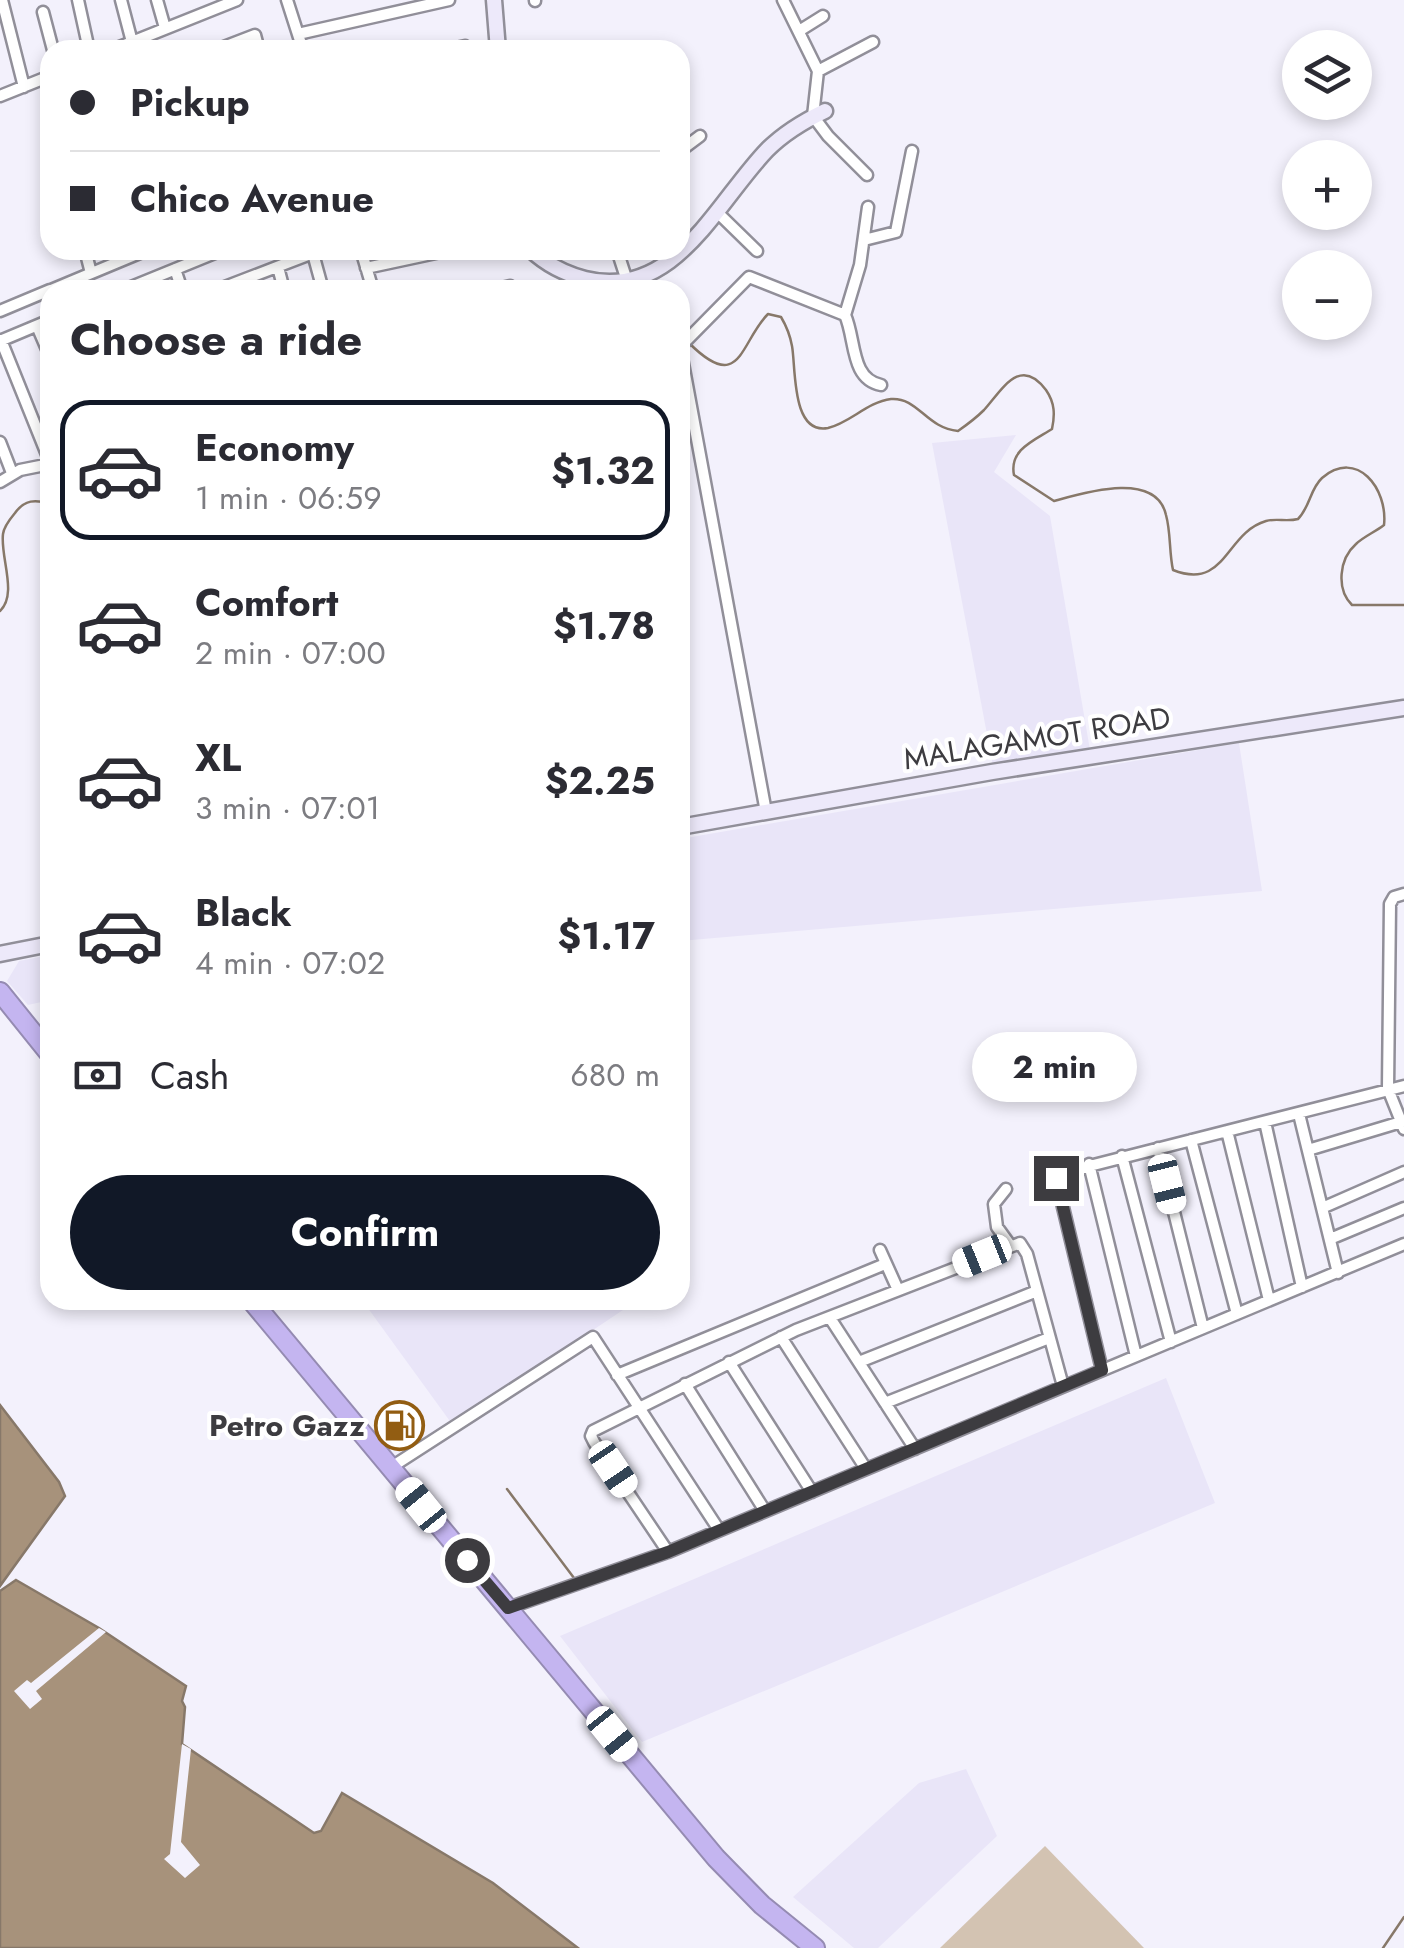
<!DOCTYPE html>
<meta charset="utf-8">
<style>
body{margin:0;font-family:Jost,sans-serif;background:#f2f2f3;color:#2b2b33;height:100vh;display:flex;flex-direction:column;font-size:38px;white-space:nowrap}
*{box-sizing:border-box;margin:0}
p{font-size:32px;color:#7c7c81}
.icon{flex:none;width:55px;height:55px;fill:none;stroke:currentColor;stroke-width:2;stroke-linecap:round;stroke-linejoin:round}
.map{position:relative;flex:1;overflow:hidden}
.drawer{position:absolute;left:40px;top:280px;width:650px;height:1030px;display:flex;flex-direction:column;background:#fff;border-radius:30px;box-shadow:0 5px 15px #0003}
.drawer>*{flex:none}
.top-card{position:absolute;left:40px;top:40px;width:650px;height:220px;border-radius:30px;box-shadow:0 5px 15px #0003;display:grid;align-content:center;height:220px;padding:0 30px;background:#fff}
.controls{position:absolute;left:1282px;top:30px;display:grid;gap:20px}
.controls a{display:grid;place-items:center;width:90px;height:90px;border-radius:50%;background:#fff;box-shadow:0 5px 15px #0003;font-size:50px}
.end{position:absolute;width:45px;height:45px;margin:-22px;border:12px solid #3d3c40;background:#fff;box-shadow:0 0 0 5px #fff}
.from{border-radius:50%}
.bubble{position:absolute;height:70px;border-radius:35px;background:#fff;box-shadow:0 5px 15px #0003;font-size:32px;font-weight:700;line-height:70px;text-align:center}
.car{position:absolute;width:30px;height:60px;margin:-30px -15px;border-radius:12px;box-shadow:0 0 8px 2px #0007;background:linear-gradient(#fff 24%,#345 0 40%,#fff 0 76%,#345 0 86%,#fff 0)}
.top-card b{display:flex;align-items:center;gap:35px;height:95px;font-size:38px}
.top-card b+b{border-top:2px solid #e1e1e2}
.top-card i{width:25px;height:25px;background:#2b2b33}
ul{padding:0;list-style:none}
li{display:flex;align-items:center;gap:30px;height:140px;margin:0 20px 15px;padding:0 10px;border:5px solid transparent;border-radius:30px}
li div{flex:1}
li b{display:block;font-size:38px}
li em{font-style:normal;font-weight:700}
li.selected{border-color:#111827}
li>.icon{width:90px;height:90px;stroke-width:1.5}
h2{padding:0 30px;font-size:45px;line-height:120px}
.pay{display:flex;align-items:center;gap:25px;height:110px;padding:0 30px;font-size:38px}
.pay p{margin-inline-start:auto}
.primary-button{display:flex;gap:20px;margin-top:auto;padding:20px 30px}
.primary-button a{flex:1;height:115px;border-radius:60px;background:#111827;color:#fff;font-size:40px;font-weight:700;line-height:115px;text-align:center}
.map>svg:first-child{display:block}
</style>
<div class="map">
<svg width="1404" height="1948" viewBox="0 0 1404 1948">
<rect width="100%" height="100%" fill="#f3f1fc"/>
<path fill="#e9e5f8" d="M1016 435 994 472 1050 516 1090 750 993 766 932 443Z
M1239 743 1262 891 680 941V839Z
M50 955V1000L28 1005 7 981 19 961Z
M362 1300H638L452 1424Z
M1166 1378 1215 1503 642 1742 560 1636Z
M966 1769 997 1836 878 1948H854L793 1897 919 1783Z"/>
<path fill="#d3c3b2" d="M1045 1846 1144 1948H940Z"/>
<path fill="#a7927b" stroke="#877869" stroke-width="2.5" d="M0 1405 59 1482 65 1496 0 1586Z
M16 1580 99 1628 186 1686 182 1701 185 1707 182 1744 314 1833 321 1831 342 1793 493 1883 578 1948H0V1591Z"/>
<path fill="#f3f1fc" d="M99 1628 106 1632 36 1691 42 1699 30 1709 14 1691 27 1680 31 1683Z
M182 1744 191 1749 181 1842 200 1865 185 1878 164 1859 170 1854Z"/>
<g fill="none" stroke-linecap="round" stroke-linejoin="round">
<path stroke="#877869" stroke-width="2.5" d="M680 329 685 337
M689 343C741 395 740 342 768 314L781 317C787 327 790 335 792 346 796 367 791 435 828 428 850 423 867 402 891 399 918 397 926 428 958 431 968 424 976 418 984 410 1002 390 1020 355 1046 390 1055 403 1055 415 1052 429 1033 441 1009 450 1014 475L1054 501C1083 493 1156 470 1166 515 1171 533 1169 552 1173 570 1226 591 1225 533 1266 521 1276 518 1287 522 1298 519 1310 507 1310 489 1322 478 1357 448 1388 489 1384 525 1375 532 1363 537 1356 544 1339 559 1336 589 1352 605H1404
M0 611C18 594 0 557 3 534 4 526 10 519 15 513 25 499 35 500 50 503
M507 1489 574 1578
M1383 1948 1404 1917"/>
<defs>
<path id="street" d="M2 0 24 87
M78 0 89 50
M121 0 132 42
M157 0 165 28
M287 0 303 50
M783 0 818 71 813 116 828 136 867 175
M535 1V0
M43 12 53 50
M799 31 823 16
M298 34 449 0
M112 50 237 0
M216 50 255 35 259 50
M446 50 465 46
M818 71 873 42
M0 96 50 76
M680 151 700 136
M716 211 757 251
M864 240 896 232 912 151
M85 250 91 273
M312 250 323 290
M361 250 373 290
M617 250 630 290
M278 267 284 290
M366 268 450 250
M175 269 182 290
M51 290 147 250
M124 290 222 250
M217 290 313 253
M493 290 510 286 511 290
M0 311 50 290
M845 315 860 265 868 207
M37 326 50 356
M1 340 50 462
M0 341 50 320
M0 442 12 473
M0 482 20 470 50 464
M766 812 680 347 749 277 845 315C856 339 850 379 881 385
M1404 894 1394 897 1390 904 1388 1089 1404 1129
M1299 1114 1338 1273
M1265 1122 1302 1287
M1227 1131 1269 1300
M1191 1140 1237 1314
M1158 1148 1203 1328
M1308 1150 1401 1122
M1122 1156 1171 1342
M1089 1164 1136 1356
M1006 1189 994 1204 997 1227 1010 1245
M1322 1208 1404 1172
M1330 1239 1404 1208
M880 1250 898 1290
M830 1318 915 1449
M781 1337 866 1469
M729 1362 812 1492
M859 1362 1037 1291
M1102 1370 1056 1178 1058 1174 1404 1086
M617 1375 885 1264
M685 1384 765 1511
M885 1403 1049 1338
M390 1468 593 1337 719 1530
M668 1552 594 1442 591 1436 593 1431 796 1330 1020 1243 1027 1254 1063 1386
M508 1608 668 1552 1404 1244"/>
<path id="secondary" d="M494 0 498 50
M531 250C546 264 566 274 585 279 674 301 716 203 767 150 784 133 804 121 825 111
M680 827 992 772 1404 708
M0 954 50 944"/>
<path id="highway" d="M0 992 50 1054
M251 1300 716 1858 762 1905 815 1948"/>
</defs>
<use href="#street" stroke="#918f99" stroke-width="15"/>
<use href="#secondary" stroke="#918f99" stroke-width="19"/>
<use href="#highway" stroke="#958bb2" stroke-width="22"/>
<use href="#street" stroke="#fff" stroke-width="10"/>
<use href="#secondary" stroke="#ede9fa" stroke-width="14"/>
<use href="#highway" stroke="#c4b5f0" stroke-width="18"/>
</g>
<g fill="none" stroke-linecap="round" stroke-linejoin="round">
<path stroke="#3d3c40" stroke-width="12" d="M467 1560 508 1608 668 1552 1102 1370 1056 1178"/>
</g>
<defs>
<symbol id="fuel-ring" viewBox="-11 -11 22 22"><circle r="9.5" fill="#fff" stroke="#925d12" stroke-width="1.5"/><path d="M-5.5-6h7V0h2V4h1.3V-2.5L3-4.5l.8-.8L6-3V5H2.5V1h-1V6h-7ZM-4.2-4.7v3.2H.2V-4.7Z" fill="#925d12"/></symbol>
</defs>
<g fill-rule="evenodd">
<use href="#fuel-ring" x="372" y="1398" width="55" height="55"/>
</g>
<g text-anchor="middle" dominant-baseline="central" stroke-width="8" stroke-linejoin="round" paint-order="stroke">
<g font-size="30" fill="#3d3c40" stroke="#fff">
<text transform="translate(1037 738) rotate(-9)">MALAGAMOT ROAD</text>
</g>
<g font-size="30" font-weight="bold" fill="#3d3c40" stroke="#fff" text-anchor="end">
<text x="365" y="1425">Petro Gazz</text>
</g>
</g>
</svg>
<div class="controls">
<a><svg class="icon" aria-label="layers" viewBox="0 0 24 24"><path d="M12 4l9 5-9 5-9-5zM3 14l9 5 9-5"/></svg></a>
<a>+</a>
<a>−</a>
</div>
<i class="end from" style="left:467px;top:1560px"></i>
<i class="end" style="left:1056px;top:1178px"></i>
<div class="bubble" style="left:972px;top:1032px;width:165px">2 min</div>
<i class="car" style="left:1167px;top:1184px;rotate:166deg"></i>
<i class="car" style="left:982px;top:1256px;rotate:248deg"></i>
<i class="car" style="left:613px;top:1469px;rotate:146deg"></i>
<i class="car" style="left:421px;top:1505px;rotate:321deg"></i>
<i class="car" style="left:612px;top:1734px;rotate:141deg"></i>
<div class="top-card">
<b><i class="from"></i>Pickup</b>
<b><i></i>Chico Avenue</b>
</div>
<section class="drawer">
<h2>Choose a ride</h2>
<ul>
<li class="selected"><svg class="icon" aria-label="car" viewBox="0 0 24 24"><path d="M5 17H2v-5l4-1 3-4h7l3 4 3 1v5h-3M9 17h6M6 11h13"/><circle cx="7" cy="17" r="2"/><circle cx="17" cy="17" r="2"/></svg><div><b>Economy</b><p>1 min · 06:59</p></div><em>$1.32</em></li>
<li><svg class="icon" aria-label="car" viewBox="0 0 24 24"><path d="M5 17H2v-5l4-1 3-4h7l3 4 3 1v5h-3M9 17h6M6 11h13"/><circle cx="7" cy="17" r="2"/><circle cx="17" cy="17" r="2"/></svg><div><b>Comfort</b><p>2 min · 07:00</p></div><em>$1.78</em></li>
<li><svg class="icon" aria-label="car" viewBox="0 0 24 24"><path d="M5 17H2v-5l4-1 3-4h7l3 4 3 1v5h-3M9 17h6M6 11h13"/><circle cx="7" cy="17" r="2"/><circle cx="17" cy="17" r="2"/></svg><div><b>XL</b><p>3 min · 07:01</p></div><em>$2.25</em></li>
<li><svg class="icon" aria-label="car" viewBox="0 0 24 24"><path d="M5 17H2v-5l4-1 3-4h7l3 4 3 1v5h-3M9 17h6M6 11h13"/><circle cx="7" cy="17" r="2"/><circle cx="17" cy="17" r="2"/></svg><div><b>Black</b><p>4 min · 07:02</p></div><em>$1.17</em></li>
</ul>
<div class="pay"><svg class="icon" aria-label="cash" viewBox="0 0 24 24"><path d="M3 7h18v10H3z"/><circle cx="12" cy="12" r="2"/></svg>Cash<p>680 m</p></div>
<div class="primary-button"><a>Confirm</a></div>
</section>
</div>
